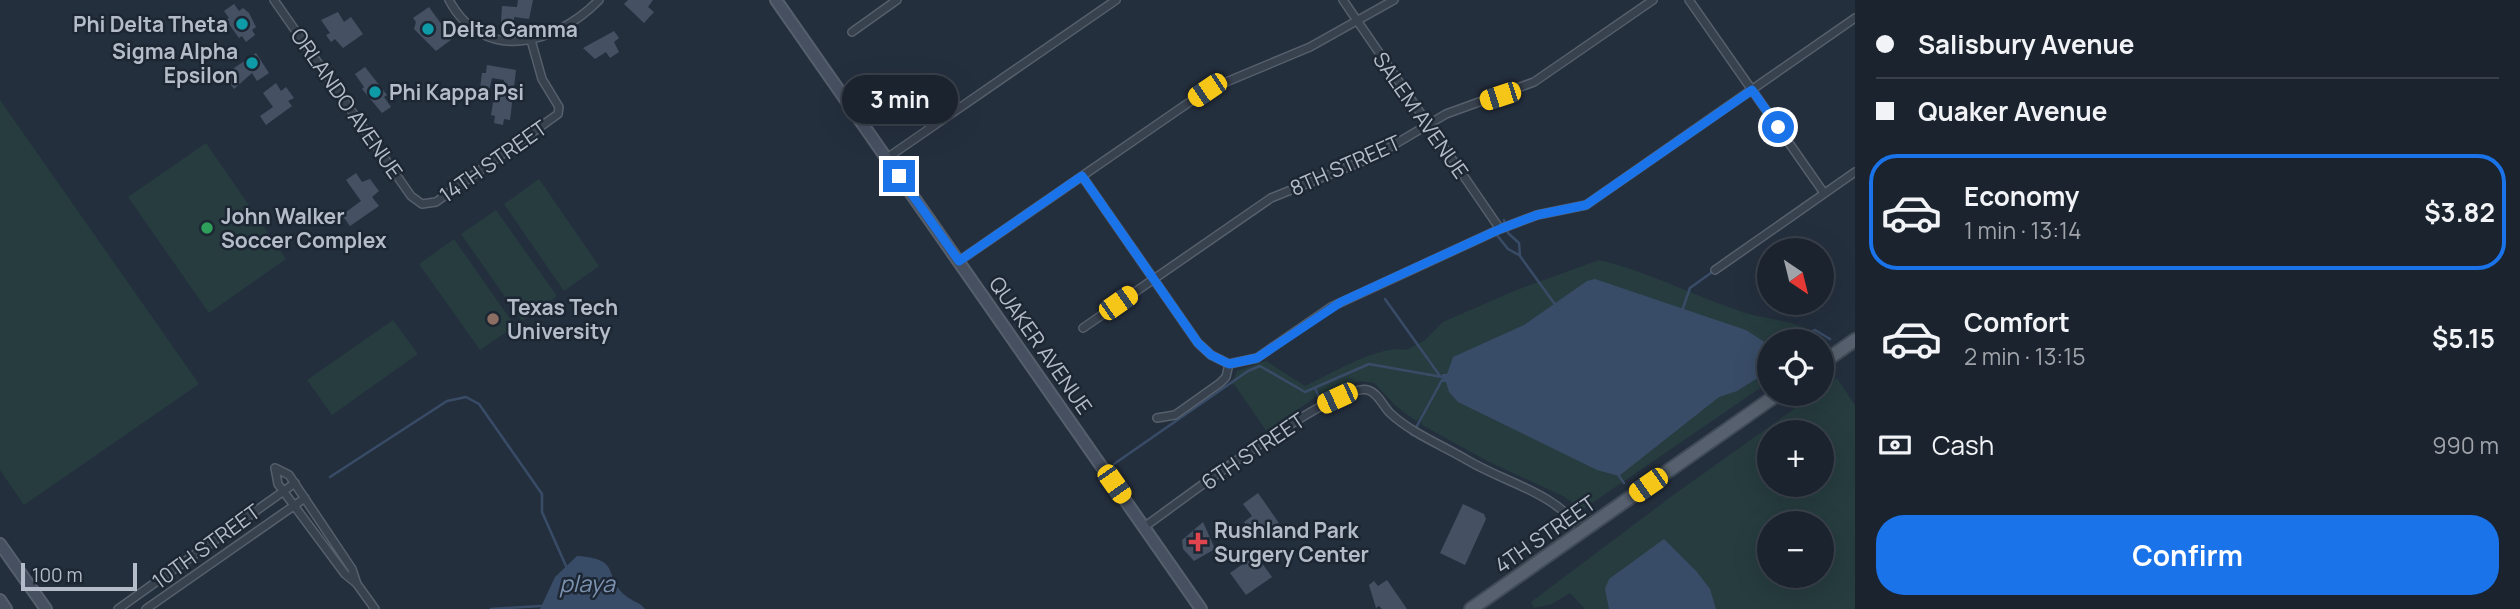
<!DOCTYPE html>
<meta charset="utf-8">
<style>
body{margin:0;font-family:Manrope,sans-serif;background:#242b36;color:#f1f3f6;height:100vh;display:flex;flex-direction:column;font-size:26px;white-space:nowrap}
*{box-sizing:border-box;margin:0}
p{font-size:23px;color:#a0a4aa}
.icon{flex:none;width:38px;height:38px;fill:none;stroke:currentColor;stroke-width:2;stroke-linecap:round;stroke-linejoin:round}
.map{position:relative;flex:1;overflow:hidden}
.details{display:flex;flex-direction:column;background:#1b232e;width:665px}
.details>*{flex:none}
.top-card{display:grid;align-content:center;height:154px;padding:0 21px;background:#1b232e}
.needle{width:46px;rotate:145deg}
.controls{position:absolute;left:1757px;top:238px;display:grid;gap:14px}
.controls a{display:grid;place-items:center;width:77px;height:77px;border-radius:50%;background:#1b232e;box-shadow:0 7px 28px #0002,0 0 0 2px #39404a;font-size:35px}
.scale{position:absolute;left:21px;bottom:18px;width:116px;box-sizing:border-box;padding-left:7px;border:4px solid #b4bcc9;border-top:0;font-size:19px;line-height:24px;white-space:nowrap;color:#b4bcc9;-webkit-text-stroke:5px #1d2633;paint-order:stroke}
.end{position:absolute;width:32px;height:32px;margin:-16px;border:9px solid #1a73e8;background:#fff;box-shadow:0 0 0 4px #fff}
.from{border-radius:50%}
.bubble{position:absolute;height:49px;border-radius:24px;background:#1b232e;box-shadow:0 7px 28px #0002,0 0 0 2px #39404a;font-size:23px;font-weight:700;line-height:49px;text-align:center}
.car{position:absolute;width:21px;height:42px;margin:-21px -10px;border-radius:9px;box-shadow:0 0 5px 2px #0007;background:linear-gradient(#f5c518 24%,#345 0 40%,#f5c518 0 76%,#345 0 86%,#f5c518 0)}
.top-card b{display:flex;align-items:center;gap:24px;height:66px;font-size:26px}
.top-card b+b{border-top:2px solid #39404a}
.top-card i{width:18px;height:18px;background:#f1f3f6}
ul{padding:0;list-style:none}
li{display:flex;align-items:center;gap:21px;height:116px;margin:0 14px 10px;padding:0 7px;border:4px solid transparent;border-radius:28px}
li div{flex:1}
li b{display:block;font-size:26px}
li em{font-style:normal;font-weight:700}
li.on{border-color:#1a73e8}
li>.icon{width:63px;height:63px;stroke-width:1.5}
.pay{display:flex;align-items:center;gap:18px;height:77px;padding:0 21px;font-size:26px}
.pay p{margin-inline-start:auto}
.action{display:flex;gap:14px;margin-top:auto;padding:14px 21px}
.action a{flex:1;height:80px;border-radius:28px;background:#1a73e8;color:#fff;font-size:28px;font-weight:700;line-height:80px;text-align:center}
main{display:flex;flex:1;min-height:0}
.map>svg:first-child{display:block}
</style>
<main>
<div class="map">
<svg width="1855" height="609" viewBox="0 0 1855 609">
<rect width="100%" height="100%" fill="#242f3e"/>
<path fill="#263c3f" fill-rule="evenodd" d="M0 100 199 384 24 505 0 470Z
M206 143 286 259 209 313 128 197Z
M539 179 599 266 564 291 504 204Z
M496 210 557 296 522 321 461 234Z
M454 239 515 326 480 350 419 264Z
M1599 260C1650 272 1696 297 1746 313 1772 321 1806 321 1827 341L1822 345V341H1769V382L1582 510 1565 497 1489 462 1422 425 1421 417 1416 421 1396 406 1374 383 1358 381 1323 397 1317 396 1267 432 1234 384 1231 385 1237 371 1266 361 1305 386C1328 375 1383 343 1406 350L1424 341 1443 322 1514 291Z
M393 320 418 354 332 415 307 380Z
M1837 378 1855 405V609H1585L1570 593 1552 604 1534 608 1531 602 1676 493 1815 394H1822V389ZM1769 432H1822V485H1769ZM1769 523H1822V576H1769Z"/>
<path fill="#394c67" d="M1595 279 1746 330 1769 345V371L1737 391 1719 397 1619 476 1597 470 1458 402 1449 392 1446 382H1442V374H1447L1453 357 1524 325 1587 281Z
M1664 539 1697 572 1710 589 1716 609H1609L1605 589 1609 579Z
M577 556C623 559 602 576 626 596 633 602 640 602 645 609H540L555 577Z"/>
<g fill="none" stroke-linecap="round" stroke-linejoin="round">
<path stroke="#394c67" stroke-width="2.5" d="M1504 220 1508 233 1519 243 1520 256 1554 303
M1496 234 1508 249 1519 255
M1385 299 1440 376
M1683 308 1690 288 1715 270
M1793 341 1815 330 1830 339
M1316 390 1325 413
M1412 435 1442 380
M1114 464 1248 371 1260 366 1305 392 1369 364 1442 377
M1619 476 1624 483
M330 477 447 401 466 397 479 404 542 494V512L566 566
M491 609 541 606"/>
</g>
<path fill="#455162" d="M518 0H533L529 19 514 17V23L501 22 502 6 517 7Z
M628 0H653L648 7 654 12 644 23 624 4Z
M234 4 239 11 243 8 249 13 256 27 252 30 255 35 246 42 242 36 239 38 226 20 229 18 224 11Z
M429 7 452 39 436 51 414 29 416 22 413 18Z
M338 12 344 22 351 17 363 34 343 48 335 39 331 42 326 35 330 33 321 20Z
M614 31 619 38 614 42 619 52 610 58 606 52 595 59 583 48Z
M256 53 269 73 257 81 252 73 234 89 224 75Z
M487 65 516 70 510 120 504 119 503 125 494 123 495 116 491 115 495 91 502 92 504 80 492 78 489 91 480 89 482 73H486Z
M365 67 387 95 384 97 391 107 382 113 362 89 364 87 355 74Z
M276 83 281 91 286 87 294 98 288 101 292 106 266 125 260 116 273 107 263 93Z
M356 173 362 182 370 179 379 191 372 197 379 206 350 226 342 215 361 201 346 180Z
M1258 493 1279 523 1256 539 1244 522 1252 516 1243 504Z
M1463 504 1484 514 1486 519 1465 565 1440 553Z
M1203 522 1215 549 1194 561 1183 549 1182 540Z
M1256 555 1272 577 1246 595 1230 573Z
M1387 580 1407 609H1382L1379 606 1376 608 1369 585 1374 581 1378 586Z"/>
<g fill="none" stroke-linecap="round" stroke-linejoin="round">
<defs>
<path id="street" d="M274 0 411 196 422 204 436 202 558 114 559 107 542 79 531 40
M449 0C484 65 556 44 599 0
M1343 0 1500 229
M1689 0 1824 193
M852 32 897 0
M887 158 1116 0
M1082 176 1198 343 1211 355 1229 364
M959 261 1207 90 1310 47 1394 0
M1715 270 1855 172
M1083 328 1271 198 1375 156 1446 114 1534 82 1653 0
M1157 418 1175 415 1220 383 1226 377 1229 364 1257 358 1331 307 1500 229 1537 215 1586 205 1855 18
M275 468 289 475 352 569 357 584 375 609
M275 468 278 484 345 574 356 583
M1144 527C1177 504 1337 381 1368 390 1378 393 1383 406 1390 413 1411 433 1442 445 1467 460 1510 485 1550 490 1583 531
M118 609 295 483
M146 609 305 498"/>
<path id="secondary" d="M776 0 1201 609
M0 544 46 609
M0 600 6 609"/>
<path id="primary" d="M1822 363 1855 340
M1471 609 1778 394"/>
</defs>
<use href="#street" stroke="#565f6c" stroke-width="10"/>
<use href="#secondary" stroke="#565f6c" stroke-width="14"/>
<use href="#primary" stroke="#414a57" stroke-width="16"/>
<use href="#street" stroke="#38414e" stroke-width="7"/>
<use href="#secondary" stroke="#465061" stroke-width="10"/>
<use href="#primary" stroke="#56606e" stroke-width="12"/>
</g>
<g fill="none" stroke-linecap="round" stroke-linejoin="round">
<path stroke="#1a73e8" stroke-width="9" d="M899 176 959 261 1082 176 1198 343 1211 355 1229 364 1257 358 1341 302 1500 229 1537 215 1586 205 1752 90 1778 127"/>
</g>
<g fill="#0f9aa8" stroke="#1d2633" stroke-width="2.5">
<circle cx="242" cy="24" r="7"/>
<circle cx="428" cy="29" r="7"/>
<circle cx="252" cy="63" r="7"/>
<circle cx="375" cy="92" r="7"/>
</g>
<circle fill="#2e9e5b" stroke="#1d2633" stroke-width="2.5" cx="207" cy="228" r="7"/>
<circle fill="#8d6e63" stroke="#1d2633" stroke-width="2.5" cx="493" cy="319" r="7"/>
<path fill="#e0444e" stroke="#1d2633" stroke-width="2.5" d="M1194.5 531.5h7v7h7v7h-7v7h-7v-7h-7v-7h7z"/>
<g text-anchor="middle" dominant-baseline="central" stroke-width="5" stroke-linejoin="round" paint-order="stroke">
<g font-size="21" font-weight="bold" fill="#b4bcc9" stroke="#1d2633" text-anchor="start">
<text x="228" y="24" text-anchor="end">Phi Delta Theta</text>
<text x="442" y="29">Delta Gamma</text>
<text x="238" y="51" text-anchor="end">Sigma Alpha<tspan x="238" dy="24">Epsilon</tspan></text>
<text x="389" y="92">Phi Kappa Psi</text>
<text x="221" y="216">John Walker<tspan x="221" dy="24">Soccer Complex</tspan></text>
<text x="507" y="307">Texas Tech<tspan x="507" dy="24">University</tspan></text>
<text x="1214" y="530">Rushland Park<tspan x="1214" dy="24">Surgery Center</tspan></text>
</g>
<g font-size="21" fill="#b4bcc9" stroke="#1d2633">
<text transform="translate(347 103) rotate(55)">ORLANDO AVENUE</text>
<text transform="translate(1421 115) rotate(55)">SALEM AVENUE</text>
<text transform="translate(493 161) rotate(-35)">14TH STREET</text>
<text transform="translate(1345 165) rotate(-24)">8TH STREET</text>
<text transform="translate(1041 345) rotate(55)">QUAKER AVENUE</text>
<text transform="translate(1253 451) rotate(-34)">6TH STREET</text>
<text transform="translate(1545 534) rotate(-35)">4TH STREET</text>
<text transform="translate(206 546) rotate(-36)">10TH STREET</text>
</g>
<g font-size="23" font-style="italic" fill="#7c92b1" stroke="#1d2633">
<text x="587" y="583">playa</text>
</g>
</g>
</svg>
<div class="controls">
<a><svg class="needle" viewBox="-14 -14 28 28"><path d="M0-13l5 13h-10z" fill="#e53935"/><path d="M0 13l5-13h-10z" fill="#a0a4aa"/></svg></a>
<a><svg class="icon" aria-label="locate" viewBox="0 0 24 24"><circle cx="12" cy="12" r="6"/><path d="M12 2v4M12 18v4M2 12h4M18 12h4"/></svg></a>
<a>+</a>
<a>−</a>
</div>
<div class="scale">100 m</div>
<i class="end from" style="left:1778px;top:127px"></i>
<i class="end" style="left:899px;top:176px"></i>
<div class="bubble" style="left:842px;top:75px;width:116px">3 min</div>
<i class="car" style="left:1207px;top:90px;rotate:236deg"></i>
<i class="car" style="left:1500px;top:96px;rotate:252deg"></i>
<i class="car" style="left:1118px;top:303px;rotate:55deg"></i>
<i class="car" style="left:1337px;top:398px;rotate:245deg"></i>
<i class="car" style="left:1114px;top:484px;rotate:145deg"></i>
<i class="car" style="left:1648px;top:485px;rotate:235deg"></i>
</div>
<section class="details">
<div class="top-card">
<b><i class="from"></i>Salisbury Avenue</b>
<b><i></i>Quaker Avenue</b>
</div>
<ul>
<li class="on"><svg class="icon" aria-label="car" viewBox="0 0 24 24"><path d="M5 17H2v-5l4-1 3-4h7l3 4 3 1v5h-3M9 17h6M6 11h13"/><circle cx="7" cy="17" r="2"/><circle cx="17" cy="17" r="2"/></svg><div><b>Economy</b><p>1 min · 13:14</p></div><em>$3.82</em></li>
<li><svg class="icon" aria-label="car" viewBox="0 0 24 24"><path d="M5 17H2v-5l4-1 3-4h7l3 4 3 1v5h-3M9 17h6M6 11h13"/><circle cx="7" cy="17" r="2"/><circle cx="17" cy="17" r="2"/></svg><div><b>Comfort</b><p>2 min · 13:15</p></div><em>$5.15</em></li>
</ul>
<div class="pay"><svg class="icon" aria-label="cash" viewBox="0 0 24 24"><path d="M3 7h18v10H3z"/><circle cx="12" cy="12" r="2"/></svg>Cash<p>990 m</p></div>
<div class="action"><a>Confirm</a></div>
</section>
</main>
